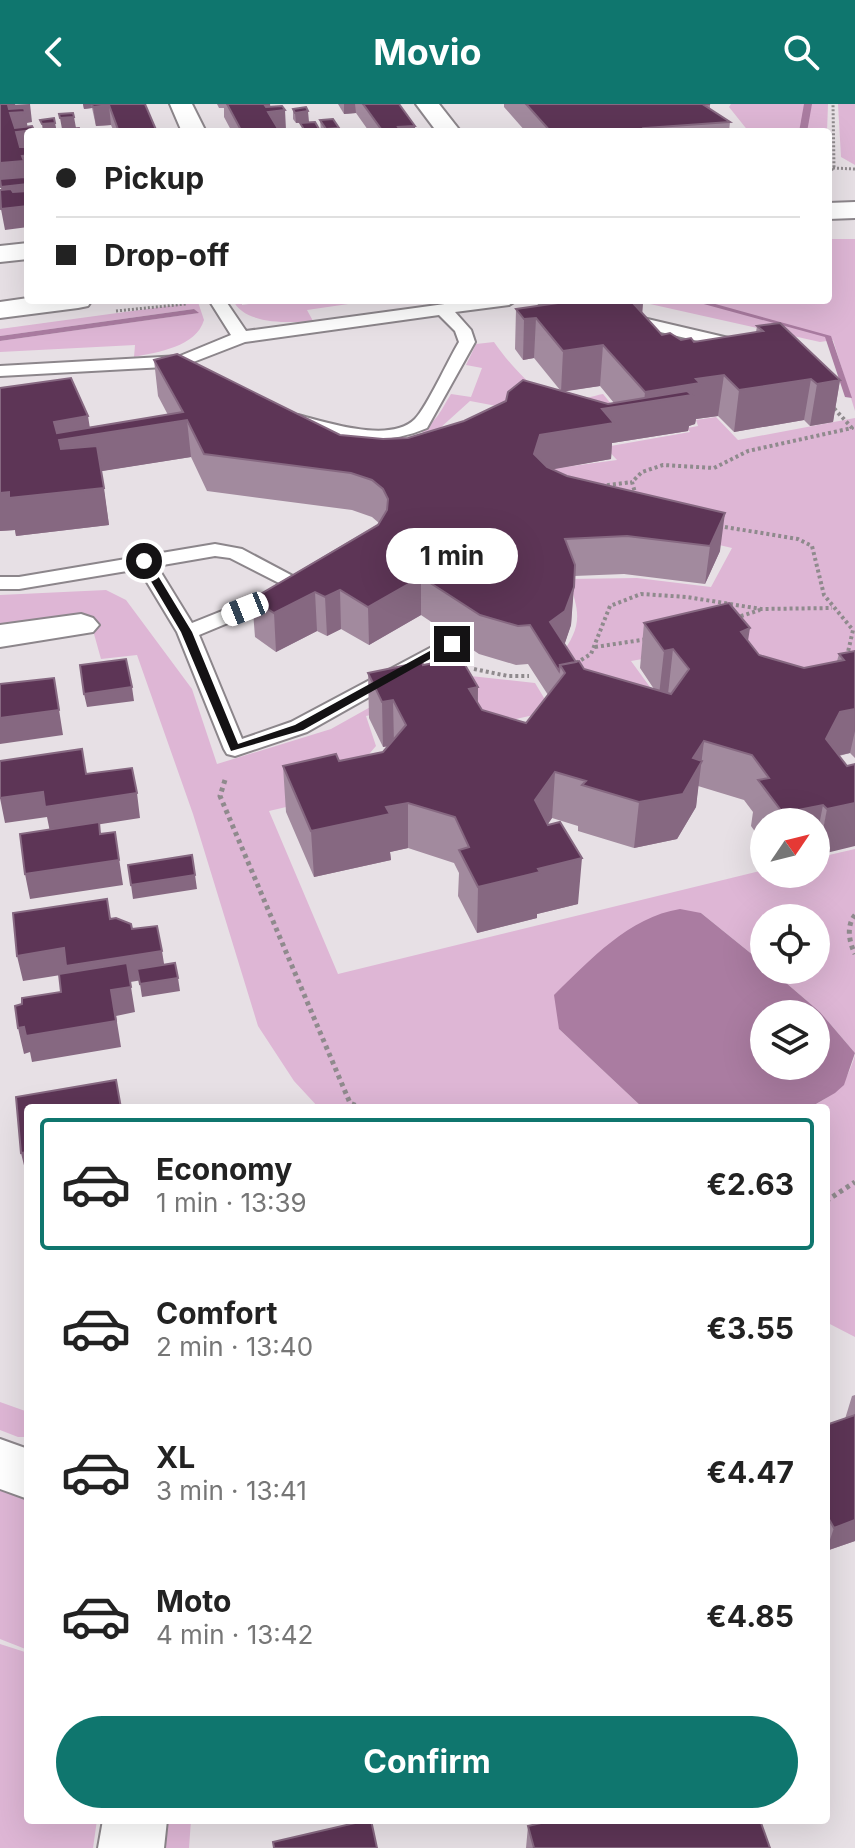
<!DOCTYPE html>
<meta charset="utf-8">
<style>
body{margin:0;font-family:Inter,sans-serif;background:#f2f2f2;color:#222;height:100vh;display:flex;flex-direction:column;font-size:30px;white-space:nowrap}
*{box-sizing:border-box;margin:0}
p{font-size:26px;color:#767676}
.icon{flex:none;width:44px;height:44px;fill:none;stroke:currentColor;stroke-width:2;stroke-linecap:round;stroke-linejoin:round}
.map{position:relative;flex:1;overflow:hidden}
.details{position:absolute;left:24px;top:1000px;width:806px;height:720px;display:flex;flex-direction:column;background:#fff;border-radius:8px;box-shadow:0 8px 32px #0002}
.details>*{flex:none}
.banner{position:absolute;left:24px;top:24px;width:808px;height:176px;border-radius:8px;box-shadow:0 8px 32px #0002;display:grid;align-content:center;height:176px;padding:0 32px;background:#fff}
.needle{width:52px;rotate:55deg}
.controls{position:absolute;left:750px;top:704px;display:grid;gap:16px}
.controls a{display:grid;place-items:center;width:80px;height:80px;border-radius:50%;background:#fff;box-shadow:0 8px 32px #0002;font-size:40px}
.end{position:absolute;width:36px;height:36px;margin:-18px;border:10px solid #141214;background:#fff;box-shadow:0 0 0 4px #fff}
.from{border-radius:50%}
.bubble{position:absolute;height:56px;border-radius:28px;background:#fff;box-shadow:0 8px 32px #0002;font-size:26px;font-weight:700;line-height:56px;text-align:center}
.car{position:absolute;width:24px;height:48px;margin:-24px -12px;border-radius:10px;box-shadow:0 0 6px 2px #0007;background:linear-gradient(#fff 24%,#345 0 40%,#fff 0 76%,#345 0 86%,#fff 0)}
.banner b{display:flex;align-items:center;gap:28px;height:76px;font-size:30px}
.banner b+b{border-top:2px solid #e0e0e0}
.banner i{width:20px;height:20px;background:#222}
ul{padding:14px 0 0;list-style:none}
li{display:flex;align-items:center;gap:24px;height:132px;margin:0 16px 12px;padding:0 16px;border:4px solid transparent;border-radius:8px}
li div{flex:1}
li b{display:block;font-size:30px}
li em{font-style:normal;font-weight:700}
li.current{border-color:#0f766e}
li>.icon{width:72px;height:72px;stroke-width:1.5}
.action{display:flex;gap:16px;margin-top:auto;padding:16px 32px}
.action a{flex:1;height:92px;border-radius:48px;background:#0f766e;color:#fff;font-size:32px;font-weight:700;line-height:92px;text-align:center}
header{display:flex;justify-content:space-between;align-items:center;height:104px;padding:0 32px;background:#0f766e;color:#fff;font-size:36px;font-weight:700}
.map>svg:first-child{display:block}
</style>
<header><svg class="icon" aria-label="back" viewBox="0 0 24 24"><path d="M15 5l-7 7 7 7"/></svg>Movio<svg class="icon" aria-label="search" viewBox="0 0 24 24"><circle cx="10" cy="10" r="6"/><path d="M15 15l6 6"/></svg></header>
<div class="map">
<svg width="855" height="1744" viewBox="0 0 855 1744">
<rect width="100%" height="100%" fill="#e7e0e5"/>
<path fill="#deb6d5" d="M731 0H828L827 28H749L729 3Z
M838 0H855V61L841 53Z
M828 135H855V307L833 236 820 238 632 196H828Z
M233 196H249L242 197V201L278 196H376L307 206 313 217C290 219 244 221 233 196Z
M198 198 204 216C196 243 158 248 134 253L135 241 0 248V237L198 209 194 205 0 232V225Z
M494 238C508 258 538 295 565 297 577 298 592 292 603 290L634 328 470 297 439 325 435 336 419 326C436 321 442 304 451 290L471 293 482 264 466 261 476 240Z
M716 313 738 336 855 314V584L724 541 631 557 658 594 676 607 559 554C582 522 581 511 568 475L637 474 711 483 732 444 555 402 540 369 557 364 617 356 605 343 690 328 687 324 698 322 696 316Z
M106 486 126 496 192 585 217 660 331 625 433 568 535 579 552 607 484 622 423 600 366 612 376 642 333 692 269 707 338 870 764 766V770H816V754L855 745V949L820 908 771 866H816V814H764V860L701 809 559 925 643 1004H319L294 977 258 922 193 710 137 551 101 555 89 512 0 521V491Z
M855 951V1233L826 1218V1004H809C838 988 845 983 855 951Z
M0 1298 28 1308V1333H18L0 1326Z
M0 1377 28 1397V1546L0 1535Z
M0 1540 28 1549V1716H97L93 1744H0Z
M158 1716H191L189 1744H155Z"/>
<path fill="#aa7ca1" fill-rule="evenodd" d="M689 196H701L831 232 852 294 845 293 825 233Z
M194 205 199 209 0 237V232Z
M680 805 701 809 764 860V866H771L820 908 855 949 844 981 835 989 809 1004H643L559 925 554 891C590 856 629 813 680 805ZM816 910V962H764V910Z"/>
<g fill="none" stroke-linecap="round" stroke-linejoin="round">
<path fill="#aa7ca1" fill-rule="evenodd" d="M804 0H812L807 28H799Z"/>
<defs>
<path id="lane" d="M209 196H225L246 227 474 196H517L509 201 455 208 471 226 475 238 427 324C381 344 339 334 292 320L289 316 298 311C326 318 390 340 415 315 427 303 448 256 459 238L455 227 439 211 245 238 183 262 0 272V262L180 252 231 231Z
M537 196H566L750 239 752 243 744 248 539 199Z
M215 440 242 445 306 479 281 497 199 531 242 635 291 618 445 536H459L463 540 307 628 235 652 227 650 224 645 177 528 139 465 19 485H0V473H19ZM215 452 230 454 281 480 267 489 192 519 157 462Z"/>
<path id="street" d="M170 0H192L206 28H182Z
M416 0H439L461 28H437Z
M28 139V155L0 158V142Z
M81 510 93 514 99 521 93 528 0 543V521Z
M0 1335 28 1345V1395L0 1385Z
M103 1716H167L164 1744H98Z"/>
<path id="secondary" d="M855 98V114L828 115V99Z
M28 194V196H92L88 202 78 204 0 214V198Z"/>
</defs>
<use href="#lane" stroke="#8c868b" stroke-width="4"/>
<use href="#street" stroke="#8c868b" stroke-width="4"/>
<use href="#secondary" stroke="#8c868b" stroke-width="4"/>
<path stroke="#8f8a8d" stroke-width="3" stroke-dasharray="2 2" stroke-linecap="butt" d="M833 64 855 65
M828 68 834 64 833 0
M116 207 186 200"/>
<path stroke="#8f8a8d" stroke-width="4" stroke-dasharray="3 3" stroke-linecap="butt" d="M601 382 632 378
M636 392 632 378 642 368 663 361 714 364 748 347 852 324 831 301
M719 422 798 435 812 442 824 491 853 526 848 548 855 557
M735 514 760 506
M595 543 648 535
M576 559 591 550 610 502 641 490 687 493 761 505 832 504
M474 565 508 572H529"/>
<path stroke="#8f8a8d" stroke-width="5" stroke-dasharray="4 4" stroke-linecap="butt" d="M225 676 220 692 350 999 362 1004
M855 811C846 822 849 838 855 850
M826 1097 855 1078"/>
<use href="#lane" fill="#fff" fill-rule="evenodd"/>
<use href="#street" fill="#fff" fill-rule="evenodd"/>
<use href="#secondary" fill="#fff" fill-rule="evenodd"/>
</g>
<path fill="#a28a9e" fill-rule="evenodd" d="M83 0H145L157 28H114L111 21 96 22 92 4 84 5Z
M217 0H270V3L286 26H279L280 28H232L224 13V4H219Z
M338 0H399L415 22V28H361L368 26 356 9 344 10Z
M504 0H710V5L730 18 729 28H526L504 3Z
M293 5 309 18 296 19 293 15Z
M320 16 339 24V28H321Z
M643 198 642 209 662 231 681 236 694 238 756 228 757 222 840 276 833 318 810 322 804 316 734 328 718 312 696 315 695 320 689 322 688 327 612 339 611 355 552 365 720 447 705 480 624 470 574 472 571 521 564 541 576 558 584 565 654 585 640 564 644 519 748 537 759 551 804 564 837 557 839 550 855 547V654L850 649 839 652 818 751 816 749V718H764V740L751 722 753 708 744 696 698 682 696 703 677 735 634 744 578 727V722L552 714 548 720 578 800 537 810V814L477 829 458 792 459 769 454 759 408 744 390 748 391 756 314 773 286 708 283 662 339 657 383 648 389 642 383 643 369 614 368 569 423 561 478 583V600L482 606 526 619 548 591 528 560 516 561 479 550 421 511 369 541 341 525 327 532 317 527 276 548 255 533 252 495 379 419 372 413 352 406 207 387 191 353 101 367 109 421 16 432 15 426 0 427V284L90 323 168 311 158 292 154 256 340 331 383 335 408 334 464 317 560 286 534 254 523 256 515 245 516 205ZM600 282 614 299 608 300 564 287Z
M855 1291V1437L826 1447V1321L845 1315 852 1292Z
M528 1722 770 1744H526Z"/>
<path fill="#866881" d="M30 0 32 18 27 19 28 27 34 26V28H28V47L19 48 8 1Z
M83 0H91L92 4 84 5Z
M258 0H270L271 7 285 6 286 26 269 27Z
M344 0H355L356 9 344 10Z
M109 1 111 21 96 22 93 3Z
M308 7 309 18 296 19 295 9Z
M74 13 76 24 62 25 60 14Z
M55 19 57 28H43L42 20Z
M415 22V28H398V23Z
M339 24V28H326V25Z
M319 25 320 28H305V27Z
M28 51V72H26L27 77 0 80V59Z
M28 80V91L2 94 1 83Z
M28 102V123L5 126 1 105Z
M643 198 640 238 633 199Z
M536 214 534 254 523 256 524 215Z
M603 241 600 282 561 288 563 247Z
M724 271 718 312 696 315 695 320 689 322 688 327 612 339 611 355 538 368 534 350 540 331 602 305 644 298 645 288 696 275Z
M811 275 804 316 734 328 739 286Z
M840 276 833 318 810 322 817 280Z
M88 312 91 331 187 316 191 353 65 373 54 318Z
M104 384 109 421 16 432 15 426 0 427V389Z
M725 409 720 447 705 480 710 442Z
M421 473V511L369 541 368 503Z
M574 483 571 521 563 545 550 518Z
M340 486 341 525 327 532 325 493Z
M315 488 317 527 276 548 274 509Z
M750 524 743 569 741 528Z
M673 545 668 590 659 591 664 547Z
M54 574 63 631 0 640V614Z
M132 583 134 597 87 603 84 590Z
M478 583 477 628 469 585Z
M393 596 394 641 383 643 382 598Z
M855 605V627L850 649 831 653 826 635 840 608Z
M704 637 696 703 677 735 634 744 639 698 693 654Z
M555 668 552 714 532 742 535 696Z
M43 688 137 689 140 714 50 728 47 713 5 719 0 694Z
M408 699V744L390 748 391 756 314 773 311 727 386 703Z
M855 699V742L818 751 827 705Z
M823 701 816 737V718H782L783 709Z
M115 728 123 781 30 795 25 770Z
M582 754 578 800 537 810V814L477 829 478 783 538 765Z
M195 771 197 785 133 795 131 781Z
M64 844 162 847 166 872 71 888 67 870 23 877 17 852Z
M178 874 180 887 142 893 140 880Z
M131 883 135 908 116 912 121 943 32 958 30 948 24 950 18 924 24 923 111 886Z
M28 1048V1074H27L21 1049Z
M855 1416V1437L826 1447 834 1424Z"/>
<path fill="#5d3556" stroke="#866881" stroke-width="2" d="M0 0H15L8 1 9 5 24 4 25 8 10 9 15 24 32 22 34 26 16 28 20 43H28V51L22 52 24 57 0 59Z
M92 0H145L157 28H119L109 1 93 3Z
M227 0H264L266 3 282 2 285 6 268 8 280 28H242Z
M363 0H399L415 22 398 23 401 28H362L361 27 381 25Z
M526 0H710L704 1 730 18 644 24 647 27 640 28H551Z
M306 3 308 7 295 9 293 5Z
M73 9 74 13 60 14 59 10Z
M54 14 55 19 42 20 40 16Z
M333 15 339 24 326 25 320 16Z
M315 18 319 25 305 27 300 19Z
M79 24 81 28H65L64 25Z
M25 73 28 80 1 83 0 75Z
M11 85 13 88 28 87V102L1 105 0 86Z
M579 196H642L643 198 633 199 662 231 670 229 681 236 691 234 694 238 763 227 757 222 780 219 840 276 817 280 811 275 739 286 724 271 696 275 700 279 645 288 603 241 563 247 536 214 524 215 516 205Z
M177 250 340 331 383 335 408 334 464 317 506 297 508 288 523 276 608 300 687 287 692 291 602 305 614 319 540 331 534 350 547 363 567 372 725 409 710 442 627 432 565 435 575 461 574 483 565 507 550 518 576 558 560 561 559 567 530 521 518 522 480 511 421 473 368 503 340 486 325 493 315 488 274 509 252 495 378 421 387 406 388 395 383 385 372 376 351 369 204 350 187 316 59 336 61 345 97 342 104 384 9 394V388L0 389V284L71 274 88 312 54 318 57 329 183 308 154 256Z
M729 499 750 524 741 528 759 551 804 564 844 556 839 550 855 547V605L840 608 826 635 847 662 855 660V699L827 705 823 701 783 709 758 676 769 674 752 651 704 637 693 654 702 657 683 690 639 698 582 681 586 677 555 668 535 696 548 721 560 718 582 754 538 765 540 768 478 783 459 746 469 743 455 713 408 699 386 703 390 710 311 727 283 662 336 650 339 657 383 648 406 621 393 596 382 598 368 569 422 558 423 561 461 554 478 583 469 585 482 606 526 619 565 569 560 561 579 557 584 565 671 590 689 565 673 545 664 547 644 519Z
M126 555 132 583 84 590 80 561Z
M54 574 59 606 0 614V580Z
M82 645 86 670 132 664 137 689 45 703 43 688 0 694V657Z
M99 718 100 730 115 728 119 756 25 770 20 730Z
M192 751 195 771 131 781 128 761Z
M107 795 110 815 116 814 131 820 132 825 157 822 162 847 66 862 64 844 17 852 13 809Z
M127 859 131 883 111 886 116 917 26 932 24 923 18 924 15 902 22 900V894L61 888 59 870Z
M175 859 178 874 140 880 137 865Z
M116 976 121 1004H28V1048L21 1049 16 993Z
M855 1311V1416L834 1424 826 1410V1321Z
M368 1716H371L377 1744H274L273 1738Z
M554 1716H760L770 1744H534L528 1722Z"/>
<path fill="#141214" d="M144 454 149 457 192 528 238 640 295 621 448 537 457 540 303 626 231 647 181 528 139 457Z"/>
</svg>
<div class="controls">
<a><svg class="needle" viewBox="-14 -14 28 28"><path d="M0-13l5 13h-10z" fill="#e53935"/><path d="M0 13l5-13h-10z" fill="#767676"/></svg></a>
<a><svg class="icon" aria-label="locate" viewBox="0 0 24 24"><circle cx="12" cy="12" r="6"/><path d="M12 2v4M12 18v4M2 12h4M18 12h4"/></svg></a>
<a><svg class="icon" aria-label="layers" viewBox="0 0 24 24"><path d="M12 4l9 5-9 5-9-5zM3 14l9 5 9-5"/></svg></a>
</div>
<i class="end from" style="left:144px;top:457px"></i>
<i class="end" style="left:452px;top:540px"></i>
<div class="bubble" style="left:386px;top:424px;width:132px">1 min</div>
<i class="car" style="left:245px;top:505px;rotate:248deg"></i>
<div class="banner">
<b><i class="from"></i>Pickup</b>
<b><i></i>Drop-off</b>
</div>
<section class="details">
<ul>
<li class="current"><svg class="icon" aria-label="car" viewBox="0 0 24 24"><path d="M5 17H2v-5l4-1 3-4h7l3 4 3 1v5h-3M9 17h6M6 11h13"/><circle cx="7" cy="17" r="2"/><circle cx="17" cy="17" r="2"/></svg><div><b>Economy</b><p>1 min · 13:39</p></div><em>€2.63</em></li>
<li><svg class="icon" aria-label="car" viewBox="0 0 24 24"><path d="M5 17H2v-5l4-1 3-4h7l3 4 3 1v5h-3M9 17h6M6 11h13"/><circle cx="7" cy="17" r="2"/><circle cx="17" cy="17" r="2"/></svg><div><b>Comfort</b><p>2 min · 13:40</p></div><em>€3.55</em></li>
<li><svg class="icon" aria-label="car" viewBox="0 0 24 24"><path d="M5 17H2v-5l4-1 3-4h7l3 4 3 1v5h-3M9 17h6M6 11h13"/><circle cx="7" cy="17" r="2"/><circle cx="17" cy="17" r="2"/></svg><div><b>XL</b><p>3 min · 13:41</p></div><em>€4.47</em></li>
<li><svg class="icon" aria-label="car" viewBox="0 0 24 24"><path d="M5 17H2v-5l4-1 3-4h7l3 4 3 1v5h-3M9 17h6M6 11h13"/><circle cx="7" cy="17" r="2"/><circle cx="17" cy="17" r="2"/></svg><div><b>Moto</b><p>4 min · 13:42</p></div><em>€4.85</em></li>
</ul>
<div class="action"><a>Confirm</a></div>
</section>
</div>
